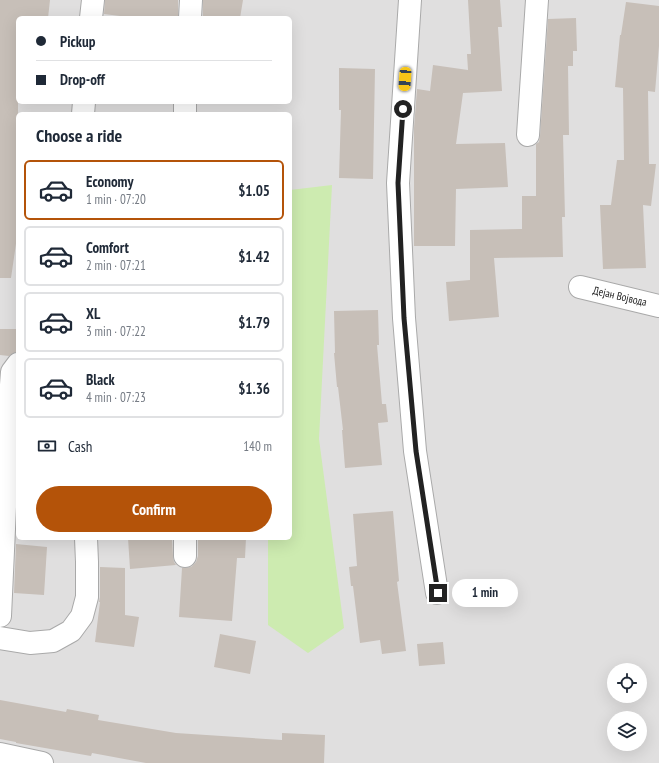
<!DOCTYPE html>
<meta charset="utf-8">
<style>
body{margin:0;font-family:"PT Sans Narrow",sans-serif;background:#f6f6f7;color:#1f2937;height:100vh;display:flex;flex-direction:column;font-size:15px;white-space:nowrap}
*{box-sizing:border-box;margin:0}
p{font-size:13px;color:#747a83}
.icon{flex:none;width:22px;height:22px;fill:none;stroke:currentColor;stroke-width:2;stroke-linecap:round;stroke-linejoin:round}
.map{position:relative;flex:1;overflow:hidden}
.sheet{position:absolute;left:16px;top:112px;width:276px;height:428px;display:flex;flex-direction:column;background:#fff;border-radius:6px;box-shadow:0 4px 16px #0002}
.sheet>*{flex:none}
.hud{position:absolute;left:16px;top:16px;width:276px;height:88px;border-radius:6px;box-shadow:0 4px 16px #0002;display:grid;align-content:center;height:88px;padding:0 20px;background:#fff}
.buttons{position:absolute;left:607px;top:663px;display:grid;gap:8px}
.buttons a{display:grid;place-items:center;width:40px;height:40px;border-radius:50%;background:#fff;box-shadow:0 4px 16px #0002;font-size:20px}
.end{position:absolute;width:18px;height:18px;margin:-9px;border:5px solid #222;background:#fff;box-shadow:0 0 0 2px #fff}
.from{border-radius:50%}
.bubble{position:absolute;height:28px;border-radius:14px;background:#fff;box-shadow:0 4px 16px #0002;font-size:13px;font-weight:700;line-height:28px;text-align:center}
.car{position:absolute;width:12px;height:24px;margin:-12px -6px;border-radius:5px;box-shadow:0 0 3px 1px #0007;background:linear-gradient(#f5c518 24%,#345 0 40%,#f5c518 0 76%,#345 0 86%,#f5c518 0)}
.hud b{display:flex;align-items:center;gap:14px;height:38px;font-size:15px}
.hud b+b{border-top:1px solid #e0e1e3}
.hud i{width:10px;height:10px;background:#1f2937}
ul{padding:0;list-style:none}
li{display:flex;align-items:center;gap:12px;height:60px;margin:0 8px 6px;padding:0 12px;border:2px solid #e0e1e3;border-radius:6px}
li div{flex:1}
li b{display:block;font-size:15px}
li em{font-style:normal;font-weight:700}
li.on{border-color:#b45309}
li>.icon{width:36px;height:36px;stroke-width:1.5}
h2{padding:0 20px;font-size:18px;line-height:48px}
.pay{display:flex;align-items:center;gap:10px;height:44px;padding:0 20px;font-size:15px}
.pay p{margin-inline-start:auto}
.action{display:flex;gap:8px;margin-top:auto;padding:8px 20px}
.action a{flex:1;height:46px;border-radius:24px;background:#b45309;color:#fff;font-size:16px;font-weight:700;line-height:46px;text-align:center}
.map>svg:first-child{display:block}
</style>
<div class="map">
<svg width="659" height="763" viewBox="0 0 659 763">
<rect width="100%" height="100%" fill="#f2efe9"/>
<path fill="#e0dfdf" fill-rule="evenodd" d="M0 0H659V763H0ZM18 18H290V102H18ZM18 114H290V538H18ZM614 670H640V696H614ZM614 718H640V744H614Z"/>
<path fill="#cdebb0" d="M332 185 319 439 344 628 308 653 268 625V538H290V190Z"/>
<path fill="#c7bfb8" d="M0 0H50L48 18H18V230L11 278H0Z
M105 0H178V18H136L104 14Z
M203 0H243L240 18H203Z
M468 0H500L502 27H498L502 91 463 93 456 144 505 143 508 187 456 189 455 246H414V128L417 89 430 91 433 65 468 70 467 54H471Z
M626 2 659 6V46L655 92 648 91 649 164H656L651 206 643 205 646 268 603 269 600 205H611L617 160H624L623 88 615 87 620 35H621Z
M576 18 577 51H573V66H568L569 135H563L565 217H562L563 257 494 258 499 317 449 321 446 282 470 280V230L522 229V196H536V144L539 142 540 136 548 19Z
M339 68 375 69 373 179 339 178 341 110H339Z
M378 310 379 345H377L382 404H386L388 422 378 423 382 465 345 468 342 430H343L338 387H337L334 353H335L334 311Z
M0 329H18V352L13 353 9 356 0 355Z
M393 511 399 581 397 582 406 651 382 654 380 640 360 643 353 586H351L349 567 357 566 353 514Z
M128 538H172L173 556 174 562 176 565 130 569Z
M198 538H246L245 558H237L232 621 179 617 182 568H185L191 567 196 562 198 556Z
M16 544 47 547 44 595 14 593Z
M100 567 125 568V615L139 617 134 647 95 642 100 602H99L100 597Z
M220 634 256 641 250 674 214 667Z
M443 642 445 664 419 666 417 644Z
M0 700 66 712 67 709 99 715 98 720 176 733 282 740V733L325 735 324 763H146L92 753 91 756 16 743V742L0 739Z"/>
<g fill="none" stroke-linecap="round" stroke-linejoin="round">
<defs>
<path id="minor" d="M410 0 398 183 404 318 415 451 437 593
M91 18 93 0
M190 18 191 0
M83 114 84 102
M185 114V102
M528 135 537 0
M580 287 659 306
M185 538V556
M0 616 10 398 12 372 18 364
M0 638 30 643 53 641 71 631 82 616 87 597V562L86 538
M0 754 42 763"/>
</defs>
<use href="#minor" stroke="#a9a9a9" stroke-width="24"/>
<use href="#minor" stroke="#fff" stroke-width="22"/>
</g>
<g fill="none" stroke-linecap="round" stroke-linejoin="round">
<path stroke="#222" stroke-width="5" d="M403 109 398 183 404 318 416 451 438 593"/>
</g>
<g text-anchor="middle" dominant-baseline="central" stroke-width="3.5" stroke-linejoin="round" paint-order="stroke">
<g font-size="11" fill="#222" stroke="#fff">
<text transform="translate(620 296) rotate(13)">Дејан Војвода</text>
</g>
</g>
</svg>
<div class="buttons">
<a><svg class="icon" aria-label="locate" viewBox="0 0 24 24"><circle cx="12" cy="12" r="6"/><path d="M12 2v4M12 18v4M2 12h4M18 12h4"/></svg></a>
<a><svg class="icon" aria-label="layers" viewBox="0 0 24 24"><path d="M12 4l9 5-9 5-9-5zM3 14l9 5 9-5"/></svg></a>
</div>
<i class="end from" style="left:403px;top:109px"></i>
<i class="end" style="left:438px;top:593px"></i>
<div class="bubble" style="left:452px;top:579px;width:66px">1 min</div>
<i class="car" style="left:405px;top:79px;rotate:184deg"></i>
<div class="hud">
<b><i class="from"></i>Pickup</b>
<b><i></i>Drop-off</b>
</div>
<section class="sheet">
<h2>Choose a ride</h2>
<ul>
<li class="on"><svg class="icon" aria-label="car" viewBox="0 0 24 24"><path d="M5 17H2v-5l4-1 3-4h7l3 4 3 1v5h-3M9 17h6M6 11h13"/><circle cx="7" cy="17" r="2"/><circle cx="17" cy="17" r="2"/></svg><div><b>Economy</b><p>1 min · 07:20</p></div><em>$1.05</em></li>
<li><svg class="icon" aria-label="car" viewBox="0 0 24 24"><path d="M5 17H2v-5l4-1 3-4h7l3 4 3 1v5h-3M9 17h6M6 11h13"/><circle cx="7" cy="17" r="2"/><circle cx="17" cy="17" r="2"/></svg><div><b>Comfort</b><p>2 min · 07:21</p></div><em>$1.42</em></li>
<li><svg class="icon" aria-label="car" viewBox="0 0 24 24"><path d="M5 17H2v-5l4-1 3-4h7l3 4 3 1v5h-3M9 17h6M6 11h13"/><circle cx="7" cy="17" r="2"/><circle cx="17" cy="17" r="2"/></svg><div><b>XL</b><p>3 min · 07:22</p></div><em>$1.79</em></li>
<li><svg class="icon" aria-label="car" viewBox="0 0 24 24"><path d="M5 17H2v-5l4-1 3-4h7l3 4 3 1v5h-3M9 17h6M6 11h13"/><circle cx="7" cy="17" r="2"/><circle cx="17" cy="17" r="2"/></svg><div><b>Black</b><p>4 min · 07:23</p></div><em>$1.36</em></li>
</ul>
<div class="pay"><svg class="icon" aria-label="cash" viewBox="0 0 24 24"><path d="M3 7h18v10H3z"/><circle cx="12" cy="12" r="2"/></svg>Cash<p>140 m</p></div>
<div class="action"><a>Confirm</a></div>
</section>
</div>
